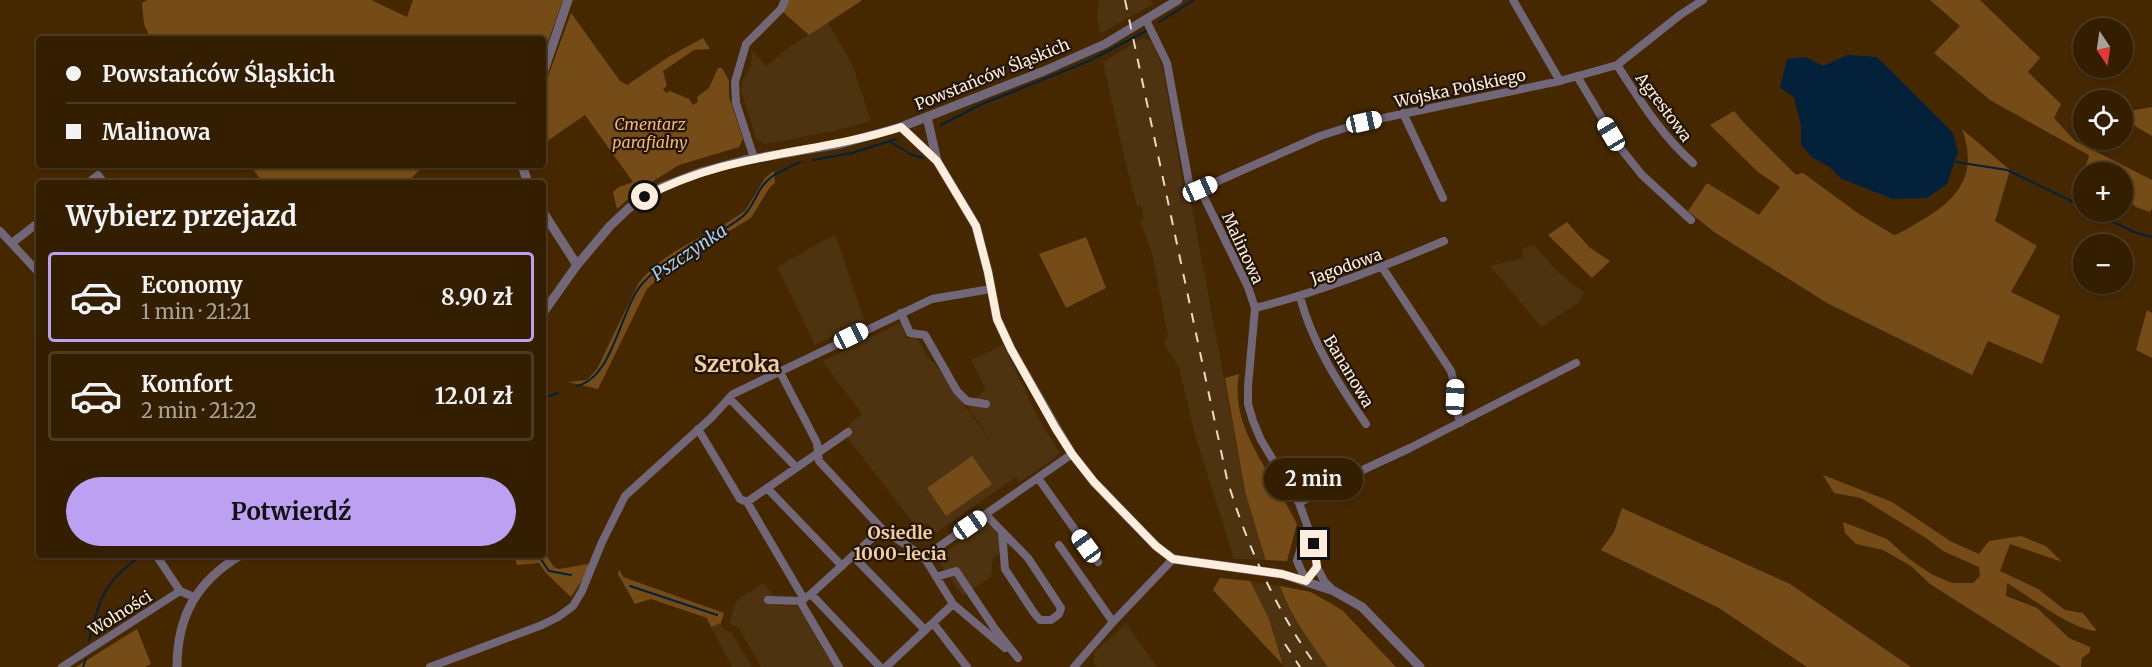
<!DOCTYPE html>
<html lang="pl">
<meta charset="utf-8">
<style>
body{margin:0;font-family:Merriweather,serif;background:#3c270a;color:#f1f3f6;height:100vh;display:flex;flex-direction:column;font-size:22px;white-space:nowrap}
*{box-sizing:border-box;margin:0}
p{font-size:20px;color:#a9a299}
.icon{flex:none;width:33px;height:33px;fill:none;stroke:currentColor;stroke-width:2;stroke-linecap:round;stroke-linejoin:round}
.map{position:relative;flex:1;overflow:hidden}
.details{position:absolute;left:36px;top:180px;width:510px;height:378px;display:flex;flex-direction:column;background:#341e00;border-radius:6px;box-shadow:0 2px 4px #0004,0 0 0 2px #4e3c22}
.details>*{flex:none}
.hud{position:absolute;left:36px;top:36px;width:510px;height:132px;border-radius:6px;box-shadow:0 2px 4px #0004,0 0 0 2px #4e3c22;display:grid;align-content:center;height:132px;padding:0 30px;background:#341e00}
.needle{width:39px;rotate:167deg}
.buttons{position:absolute;left:2073px;top:18px;display:grid;gap:12px}
.buttons a{display:grid;place-items:center;width:60px;height:60px;border-radius:50%;background:#341e00;box-shadow:0 2px 4px #0004,0 0 0 2px #4e3c22;font-size:30px}
.end{position:absolute;width:27px;height:27px;margin:-14px;border:8px solid #fdeddd;background:#111;box-shadow:0 0 0 3px #111}
.from{border-radius:50%}
.bubble{position:absolute;height:42px;border-radius:21px;background:#341e00;box-shadow:0 2px 4px #0004,0 0 0 2px #4e3c22;font-size:20px;font-weight:700;line-height:42px;text-align:center}
.car{position:absolute;width:18px;height:36px;margin:-18px -9px;border-radius:8px;box-shadow:0 0 4px 2px #0007;background:linear-gradient(#fff 24%,#345 0 40%,#fff 0 76%,#345 0 86%,#fff 0)}
.hud b{display:flex;align-items:center;gap:21px;height:57px;font-size:22px}
.hud b+b{border-top:2px solid #4e3c22}
.hud i{width:15px;height:15px;background:#f1f3f6}
ul{padding:0;list-style:none}
li{display:flex;align-items:center;gap:18px;height:90px;margin:0 12px 9px;padding:0 18px;border:3px solid #4e3c22;border-radius:6px}
li div{flex:1}
li b{display:block;font-size:22px}
li em{font-style:normal;font-weight:700}
li.selected{border-color:#bca0f2}
li>.icon{width:54px;height:54px;stroke-width:1.5}
h2{padding:0 30px;font-size:27px;line-height:72px}
.button{display:flex;gap:12px;margin-top:auto;padding:12px 30px}
.button a{flex:1;height:69px;border-radius:36px;background:#bca0f2;color:#111;font-size:24px;font-weight:700;line-height:69px;text-align:center}
.map>svg:first-child{display:block}
</style>
<div class="map">
<svg width="2152" height="667" viewBox="0 0 2152 667">
<rect width="100%" height="100%" fill="#452800"/>
<path fill="#4e3310" d="M1099 0H1151L1153 4 1100 34 1097 18Z
M828 23 852 64 871 121 834 131 764 144 756 138 741 90 742 81 751 66 752 50 766 66 789 47Z
M1143 38 1153 42 1164 74 1183 185 1190 197 1245 491 1266 560 1234 559 1196 438 1179 368 1164 344 1168 335 1152 253 1140 220 1144 218 1141 205 1137 206 1124 156 1103 62Z
M835 234 865 322 815 345 777 267Z
M1534 245 1557 271 1584 293 1578 303 1541 327 1490 266 1522 258 1523 248Z
M900 323 907 339 915 335 929 359 935 364 996 449 966 404 986 390 971 360 1003 345 1038 417 1059 452 1055 458 1030 475 1019 482 1016 477 936 533 928 523 917 528 847 437 849 424 862 414 822 361Z
M995 518 1014 544 993 558 991 577 963 596 940 564 941 555Z
M1250 581 1280 586 1283 596 1304 633 1328 667H1284L1269 619Z
M761 584H765L779 605 797 606 800 612 806 608 838 667H761L738 627 729 624 736 601Z
M721 623 723 629 732 633 752 667H732L711 627Z
M1126 624 1138 640 1157 667H1097L1094 664V652Z"/>
<path fill="#754c17" d="M147 0H371L407 17 413 0H563L543 55V39H151L144 24 142 3Z
M787 0H861V1L809 35 783 12Z
M1930 0H1980L2038 56 2040 58 2028 72 2061 104 2054 118 2075 141 2152 180V208L2150 212 2136 207 2123 196 2122 172H2084L2089 156 2087 154 1990 100 1934 53 1960 26Z
M571 13 620 81 627 85 670 56 703 38 710 49 694 50 663 71 667 86 663 89 666 93 670 91 689 99 693 105 698 102 697 97 709 88 718 68H722L729 81V97L743 139 739 147 679 165 637 191 617 209 613 192 619 187 633 182 585 115 543 144V90Z
M2152 107V136L2123 119V112Z
M1734 111 1746 125 1796 175 1803 173 1859 214 1894 235C1904 232 1913 225 1922 220 1960 198 1978 173 1962 129L2010 170 1995 221 2037 246 2011 292 2060 316 2042 364 1988 341 1972 375 1827 303 1714 232 1688 211 1707 183 1759 215 1780 187 1758 172 1710 125Z
M250 165H424L407 183H263Z
M774 171 775 183 770 187 751 218 728 232 725 224 745 211 765 178Z
M1567 222 1589 247 1610 261 1592 278 1548 235Z
M721 226 723 235 673 265 647 289 598 389 568 382 587 380 597 369 638 284C658 257 692 242 721 226Z
M1086 237 1106 288 1066 308 1039 254Z
M2147 310 2152 313V358L2136 350Z
M1239 374C1232 413 1251 443 1269 475 1279 491 1288 507 1297 524L1287 561 1266 560 1265 558 1245 491 1225 378Z
M972 456 992 484 946 516 927 488Z
M1823 475 1892 502 1950 541 1979 554 1989 541 2021 536 2046 546 2062 562 2010 544 2000 571 2038 589 2065 610 2083 613 2097 631C2073 631 2029 596 2007 583L2006 596 2037 608 2069 638 2090 647V652L2082 658 2081 667H2061L1930 584 1911 566 1883 550 1856 544 1845 533 1843 522 1887 539 1908 558 1931 574 1952 583H1973L1980 576 1979 567 1943 551 1926 538 1861 498 1834 493Z
M1622 508 1790 584 1911 667H1807L1719 608 1601 550 1614 532Z
M543 551 554 567 559 569 593 563 571 597 545 572 539 563 517 565 514 555H543Z
M619 569 623 577 724 613 721 623 711 627 707 618 651 599 635 604 618 574Z
M1220 578 1250 581 1269 619 1283 665 1213 590Z
M1280 586 1311 592 1342 610 1396 667H1328C1310 642 1290 615 1280 586Z
M137 629 151 664 145 667H76Z"/>
<path fill="#03213b" d="M1848 55 1877 57 1953 133 1958 152 1947 184 1927 198 1893 199 1840 178 1830 167 1813 158 1801 145V126L1794 97 1780 88 1787 59 1805 57 1823 66Z"/>
<g fill="none" stroke-linecap="round" stroke-linejoin="round">
<path stroke="#03213b" stroke-width="2" d="M1159 22 1194 0
M941 125 980 105 1089 61 1146 31
M891 142 910 154 923 158
M813 160 852 153 896 139
M1956 162 2007 170 2084 207
M2093 212 2134 232 2152 237
M577 386C614 377 620 309 642 284 669 253 710 242 742 217 754 208 756 190 768 180 776 172 790 167 800 162
M543 398 558 393
M538 555 549 571 571 575
M630 586 717 615
M89 641C99 599 105 579 143 555
M83 667 86 659"/>
<path stroke="#716779" stroke-width="8" d="M1513 0 1560 81
M1146 20 1167 63 1190 188 1200 189 1248 287 1255 308 1248 386V404L1253 421 1261 440 1299 503 1314 544 1317 567 1306 581 1297 561 1307 527
M1617 65C1640 100 1661 135 1693 163
M1577 76 1618 145 1642 175 1691 220
M1403 113 1443 198
M754 158 736 103 735 82 746 44 781 9 785 0
M88 183 98 175 104 183
M1200 189 1320 136 1364 122 1560 81 1617 65 1680 15 1703 0
M0 231 39 273
M12 243 39 222
M1382 267 1451 371C1456 388 1455 405 1460 423
M1300 297C1313 345 1338 383 1366 424
M1255 308C1320 292 1382 267 1444 241
M901 313 910 333 925 335 957 391 967 401 986 404
M780 372 817 443 819 461 882 529
M729 398 796 467
M698 429 740 499 747 502 804 599
M1038 478 1098 562
M767 488 842 566
M747 502 848 432
M1299 503 1341 480 1410 448 1576 363
M986 515 1028 558 1061 608 1059 614 1051 620H1040L1034 613 1005 569 1002 532
M1059 545 1113 622
M156 555 180 591
M853 556 925 630
M1317 567 1324 581 1333 590
M936 577 956 571 995 629 1018 658
M811 594 880 667
M768 600 800 601 811 594 882 529 924 557 1072 454
M800 601 839 667
M953 604 1005 648
M933 623 967 667
M62 667 180 591 194 597
M430 667 542 625 558 617 573 606 582 591 602 542 625 496 711 418 733 394 932 299 991 289
M886 667 953 604 924 557
M1074 667 1113 622 1173 559"/>
<path stroke="#716779" stroke-width="9" d="M543 73 568 0
M927 117 937 161
M901 127 937 161 976 226 988 272 997 319 1011 349 1057 429 1072 454 1094 482 1156 546 1173 559 1282 574 1334 591 1362 607 1420 667
M522 165 528 183
M543 212 577 265
M543 313 577 265 610 226 629 208 662 187 701 172 745 160 840 144 901 127 1044 71 1105 44 1178 0
M177 667C177 616 197 581 241 555"/>
<path stroke="#ead9c6" stroke-width="2" stroke-dasharray="10 10" stroke-linecap="butt" d="M1125 0 1227 479C1247 546 1276 610 1317 667
M1285 644 1300 667"/>
</g>
<g fill="none" stroke-linecap="round" stroke-linejoin="round">
<path stroke="#fdeddd" stroke-width="8" d="M645 197C727 152 815 155 901 127L937 161 976 226 988 272 997 319 1011 349 1056 429 1072 454 1094 482 1156 546 1173 559 1282 574 1306 581 1317 567 1314 544"/>
</g>
<g text-anchor="middle" dominant-baseline="central" stroke-width="4.5" stroke-linejoin="round" paint-order="stroke">
<g font-size="16" fill="#fdeddd" stroke="#221506">
<text transform="translate(992 74) rotate(-22)">Powstańców Śląskich</text>
<text transform="translate(1460 88) rotate(-12)">Wojska Polskiego</text>
<text transform="translate(1664 107) rotate(53)">Agrestowa</text>
<text transform="translate(1243 248) rotate(65)">Malinowa</text>
<text transform="translate(1346 266) rotate(-20)">Jagodowa</text>
<text transform="translate(1349 371) rotate(59)">Bananowa</text>
<text transform="translate(120 613) rotate(-32)">Wolności</text>
</g>
<g font-size="16" font-style="italic" fill="#f2b773" stroke="#221506">
<text x="650" y="124">Cmentarz<tspan x="650" dy="18">parafialny</tspan></text>
</g>
<g font-size="18" font-style="italic" fill="#a6cff9" stroke="#221506">
<text transform="translate(689 252) rotate(-34)">Pszczynka</text>
</g>
<g font-size="18" font-weight="bold" fill="#f1cca4" stroke="#221506">
<text x="900" y="532">Osiedle<tspan x="900" dy="21">1000-lecia</tspan></text>
</g>
<g font-size="22" font-weight="bold" fill="#f1cca4" stroke="#221506">
<text x="737" y="364">Szeroka</text>
</g>
</g>
</svg>
<div class="buttons">
<a><svg class="needle" viewBox="-14 -14 28 28"><path d="M0-13l5 13h-10z" fill="#e53935"/><path d="M0 13l5-13h-10z" fill="#a9a299"/></svg></a>
<a><svg class="icon" aria-label="locate" viewBox="0 0 24 24"><circle cx="12" cy="12" r="6"/><path d="M12 2v4M12 18v4M2 12h4M18 12h4"/></svg></a>
<a>+</a>
<a>−</a>
</div>
<i class="end from" style="left:645px;top:197px"></i>
<i class="end" style="left:1314px;top:544px"></i>
<div class="bubble" style="left:1264px;top:458px;width:99px">2 min</div>
<i class="car" style="left:1364px;top:122px;rotate:78deg"></i>
<i class="car" style="left:1611px;top:134px;rotate:329deg"></i>
<i class="car" style="left:1200px;top:189px;rotate:66deg"></i>
<i class="car" style="left:851px;top:336px;rotate:64deg"></i>
<i class="car" style="left:1455px;top:397px;rotate:2deg"></i>
<i class="car" style="left:970px;top:525px;rotate:55deg"></i>
<i class="car" style="left:1086px;top:546px;rotate:324deg"></i>
<div class="hud">
<b><i class="from"></i>Powstańców Śląskich</b>
<b><i></i>Malinowa</b>
</div>
<section class="details">
<h2>Wybierz przejazd</h2>
<ul>
<li class="selected"><svg class="icon" aria-label="car" viewBox="0 0 24 24"><path d="M5 17H2v-5l4-1 3-4h7l3 4 3 1v5h-3M9 17h6M6 11h13"/><circle cx="7" cy="17" r="2"/><circle cx="17" cy="17" r="2"/></svg><div><b>Economy</b><p>1 min · 21:21</p></div><em>8.90 zł</em></li>
<li><svg class="icon" aria-label="car" viewBox="0 0 24 24"><path d="M5 17H2v-5l4-1 3-4h7l3 4 3 1v5h-3M9 17h6M6 11h13"/><circle cx="7" cy="17" r="2"/><circle cx="17" cy="17" r="2"/></svg><div><b>Komfort</b><p>2 min · 21:22</p></div><em>12.01 zł</em></li>
</ul>
<div class="button"><a>Potwierdź</a></div>
</section>
</div>
